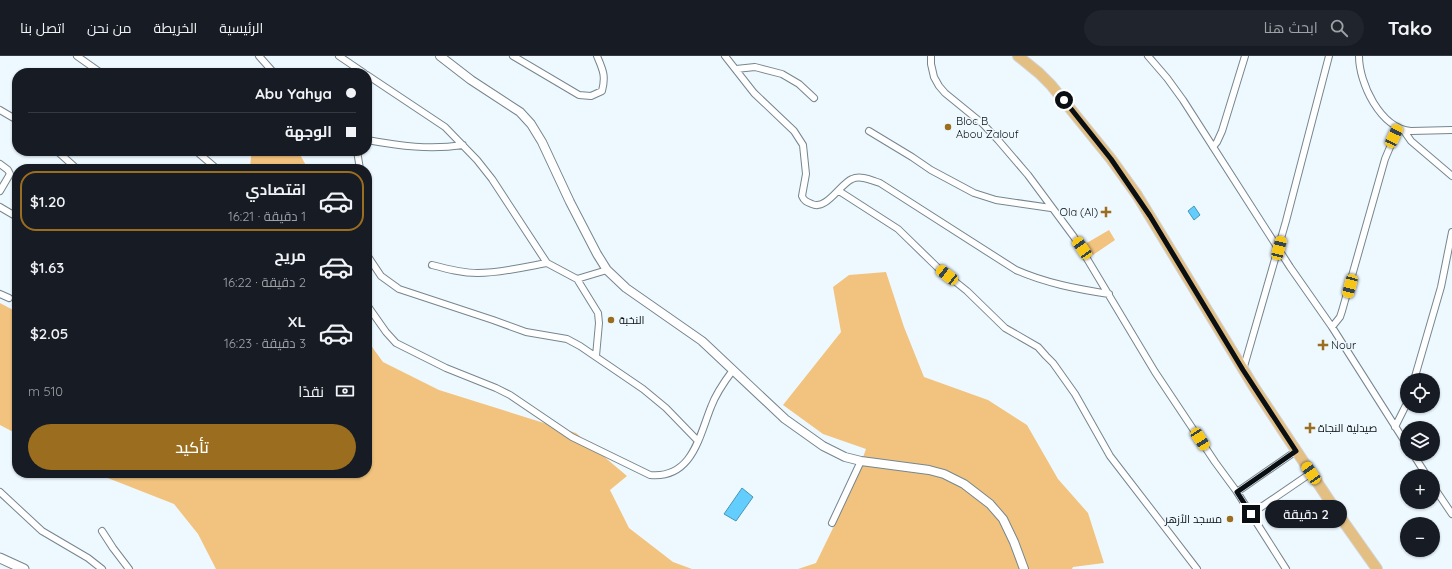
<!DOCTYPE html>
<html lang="ar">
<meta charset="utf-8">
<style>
body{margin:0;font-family:Quicksand,Cairo,sans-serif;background:#20242c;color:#f1f3f6;direction:rtl;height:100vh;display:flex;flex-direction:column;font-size:15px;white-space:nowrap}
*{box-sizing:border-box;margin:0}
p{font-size:13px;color:#9ea1a6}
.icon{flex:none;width:22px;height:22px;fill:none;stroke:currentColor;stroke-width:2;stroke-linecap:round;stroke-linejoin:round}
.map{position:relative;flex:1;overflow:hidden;direction:ltr}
.sheet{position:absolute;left:12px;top:108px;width:360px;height:314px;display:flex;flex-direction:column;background:#171b24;border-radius:16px;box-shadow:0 1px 3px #0004;direction:rtl}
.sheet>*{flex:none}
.banner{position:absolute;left:12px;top:12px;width:360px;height:88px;border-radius:16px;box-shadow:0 1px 3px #0004;direction:rtl;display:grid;align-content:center;height:88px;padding:0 16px;background:#171b24}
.controls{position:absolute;left:1400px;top:317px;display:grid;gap:8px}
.controls a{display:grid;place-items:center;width:40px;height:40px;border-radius:50%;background:#171b24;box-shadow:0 1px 3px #0004;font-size:20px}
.end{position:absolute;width:18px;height:18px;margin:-9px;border:5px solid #090f12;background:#fff;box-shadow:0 0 0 2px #fff}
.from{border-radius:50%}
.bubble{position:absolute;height:28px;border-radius:14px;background:#171b24;box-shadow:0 1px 3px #0004;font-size:13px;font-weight:600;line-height:28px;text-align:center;direction:rtl}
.car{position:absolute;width:12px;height:24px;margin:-12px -6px;border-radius:5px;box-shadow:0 0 3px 1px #0007;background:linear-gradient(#f5c518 24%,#345 0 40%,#f5c518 0 76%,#345 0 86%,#f5c518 0)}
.banner b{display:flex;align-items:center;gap:14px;height:38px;font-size:15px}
.banner b+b{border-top:1px solid #363941}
.banner i{width:10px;height:10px;background:#f1f3f6}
ul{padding:7px 0 0;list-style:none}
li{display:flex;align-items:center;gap:12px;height:60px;margin:0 8px 6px;padding:0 8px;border:2px solid transparent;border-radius:16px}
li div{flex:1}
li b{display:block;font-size:15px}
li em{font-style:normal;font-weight:600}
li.active{border-color:#9b6d1e}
li>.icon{width:36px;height:36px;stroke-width:1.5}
.pay{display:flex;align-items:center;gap:10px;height:44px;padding:0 16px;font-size:15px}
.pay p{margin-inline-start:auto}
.primary-button{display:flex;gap:8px;margin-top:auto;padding:8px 16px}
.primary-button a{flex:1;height:46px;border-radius:24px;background:#9b6d1e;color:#fff;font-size:16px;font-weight:600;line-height:46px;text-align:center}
header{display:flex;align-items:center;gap:24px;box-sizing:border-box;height:56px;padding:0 20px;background:#171b24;border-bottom:1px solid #363941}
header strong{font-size:19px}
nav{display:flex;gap:22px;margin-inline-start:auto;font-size:14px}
.search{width:280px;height:36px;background:#20242c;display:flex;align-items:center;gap:10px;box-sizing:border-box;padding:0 14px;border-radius:22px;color:#9ea1a6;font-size:15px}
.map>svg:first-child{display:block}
</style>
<header>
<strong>Tako</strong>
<div class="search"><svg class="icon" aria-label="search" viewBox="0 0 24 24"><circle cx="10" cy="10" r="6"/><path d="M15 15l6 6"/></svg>ابحث هنا</div>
<nav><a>الرئيسية</a><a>الخريطة</a><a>من نحن</a><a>اتصل بنا</a></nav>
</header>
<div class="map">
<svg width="1452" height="513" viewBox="0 0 1452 513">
<rect width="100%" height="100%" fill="#eef9ff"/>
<path fill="#f2c37e" d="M254 95H298L308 113H250L251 100Z
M1109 174 1115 184 1093 199 1085 188Z
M886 216 904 271 924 321 988 344 1027 369 1058 423 1088 457 1104 507 1073 511 1072 513H798L816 507 850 437 866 393 823 378 783 349 841 276 833 231 849 219Z
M0 247 17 256V378L0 369Z
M367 284 383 306 439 334 576 377 627 420 610 434 629 472 673 506 692 513H216L198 478 174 448 95 417H367Z"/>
<path fill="#63cefd" stroke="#4895b6" d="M1194 150 1200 159 1194 164 1188 155Z
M742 432 753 441 736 465 724 458Z"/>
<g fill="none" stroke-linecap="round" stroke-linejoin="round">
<defs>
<path id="minor" d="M77 0 101 17
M259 0 274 17
M339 0 364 17
M513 0 579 39 591 40 602 35C606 20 603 14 597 0
M725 0 754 37 794 75 803 89 806 118 802 140C804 145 807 146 812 148 826 155 840 128 852 123 860 119 871 124 880 127L1016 214C1045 227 1077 233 1109 238
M931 0V8L934 21 939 30 945 37 983 68 998 84 1028 119 1074 181 1155 316 1215 406 1237 436 1286 513
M1148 0 1167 22 1183 44 1290 211 1332 271 1407 389
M1359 0C1359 27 1380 72 1411 75L1452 74
M736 13 755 11 782 18 799 28 814 42
M367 19 445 71 477 104 492 123 547 207 577 223 607 214
M0 54 17 64
M869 75 912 101 931 114 974 137 996 144 1051 152
M1404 75 1411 85 1452 120
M367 84C400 90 430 94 463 89
M1213 91 1217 86 1222 75 1245 0
M57 95 77 113
M196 95 217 113
M357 95 360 113
M0 108 8 114 10 118 0 135
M839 135 898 173 937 211 967 235 1005 272 1038 291 1046 300 1053 307 1075 338 1110 400 1197 513
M0 151 17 161
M367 199 381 220 399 233 493 264 526 276 567 283 580 290 643 333 666 352 698 385
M432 209C447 213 462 217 478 217 501 217 524 211 547 207
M577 223 598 257 599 267 596 300
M0 238 9 242
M367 249 386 276 396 287 446 312 496 332 510 339 572 381 650 419C692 423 699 381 711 351 716 337 724 326 733 314
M1332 271 1340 261 1342 255 1385 103 1398 72
M1243 314 1286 165 1329 0
M1414 324 1441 231 1452 176
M1395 371 1407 347
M1413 398 1427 420
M1433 430 1452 458
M0 436 42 475 88 502 102 513
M1237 436 1296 395
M1251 458 1311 417
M832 467 861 405
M102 475 113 492 129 513"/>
<path id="tertiary" d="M440 0 471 24 520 56 531 68 542 86 570 146 597 198 607 214 626 232 702 285 785 363 823 390 845 401 861 405 929 414 944 418 964 428 990 448 1003 463 1014 486 1024 513"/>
<path id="secondary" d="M0 502 24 513"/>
<path id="primary" d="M1018 0 1039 17 1051 29 1111 103 1137 139 1254 331 1343 465 1377 513"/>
</defs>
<use href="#minor" stroke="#76868e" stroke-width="8"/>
<use href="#tertiary" stroke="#76868e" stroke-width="10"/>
<use href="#secondary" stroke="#76868e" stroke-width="11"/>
<use href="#primary" stroke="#d3d4d4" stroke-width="12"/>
<use href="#minor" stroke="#fff" stroke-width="6"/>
<use href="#tertiary" stroke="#fff" stroke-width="8"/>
<use href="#secondary" stroke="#fff" stroke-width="9"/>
<use href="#primary" stroke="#e3bf84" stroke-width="10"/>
</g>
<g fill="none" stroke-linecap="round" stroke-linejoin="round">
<path stroke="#090f12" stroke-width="5" d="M1064 44 1111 103 1150 160 1243 314 1296 395 1237 436 1251 458"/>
</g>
<g fill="#9b6d1e" stroke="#eef9ff" stroke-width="1.5">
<circle cx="948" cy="71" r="4"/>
<path d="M1104 150h4v4h4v4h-4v4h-4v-4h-4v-4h4z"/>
<circle cx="611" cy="264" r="4"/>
<path d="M1321 283h4v4h4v4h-4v4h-4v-4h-4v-4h4z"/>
<path d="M1308 366h4v4h4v4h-4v4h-4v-4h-4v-4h4z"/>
<circle cx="1230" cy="463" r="4"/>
</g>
<g text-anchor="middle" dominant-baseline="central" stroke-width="3" stroke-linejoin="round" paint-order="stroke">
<g font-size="11" fill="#090f12" stroke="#eef9ff" text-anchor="start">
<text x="956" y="65">Bloc B<tspan x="956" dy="13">Abou Zalouf</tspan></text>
<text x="1098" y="156" text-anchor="end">Ola (Al)</text>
<text x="619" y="264">النخبة</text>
<text x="1331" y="289">Nour</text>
<text x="1318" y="372">صيدلية النجاة</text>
<text x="1222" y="463" text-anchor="end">مسجد الأزهر</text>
</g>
</g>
</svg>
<div class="controls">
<a><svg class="icon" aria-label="locate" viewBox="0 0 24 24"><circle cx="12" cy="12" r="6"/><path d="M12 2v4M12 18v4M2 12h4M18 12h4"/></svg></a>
<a><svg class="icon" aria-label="layers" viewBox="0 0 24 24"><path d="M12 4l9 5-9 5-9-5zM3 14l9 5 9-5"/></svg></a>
<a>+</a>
<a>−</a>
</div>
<i class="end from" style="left:1064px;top:44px"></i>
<i class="end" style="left:1251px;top:458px"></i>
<div class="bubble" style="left:1265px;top:444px;width:82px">2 دقيقة</div>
<i class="car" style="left:1394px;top:80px;rotate:25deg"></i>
<i class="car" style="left:1082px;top:192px;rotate:326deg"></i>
<i class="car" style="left:1279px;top:192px;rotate:14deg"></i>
<i class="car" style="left:947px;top:219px;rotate:308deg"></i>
<i class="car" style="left:1350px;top:230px;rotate:195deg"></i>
<i class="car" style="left:1200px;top:383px;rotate:147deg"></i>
<i class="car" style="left:1311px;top:417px;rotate:326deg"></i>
<div class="banner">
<b><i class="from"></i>Abu Yahya</b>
<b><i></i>الوجهة</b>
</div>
<section class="sheet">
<ul>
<li class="active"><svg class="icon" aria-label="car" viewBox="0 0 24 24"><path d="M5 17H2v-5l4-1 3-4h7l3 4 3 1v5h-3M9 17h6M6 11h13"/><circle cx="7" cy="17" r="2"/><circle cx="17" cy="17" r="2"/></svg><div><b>اقتصادي</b><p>1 دقيقة · 16:21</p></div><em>$1.20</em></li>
<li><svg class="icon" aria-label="car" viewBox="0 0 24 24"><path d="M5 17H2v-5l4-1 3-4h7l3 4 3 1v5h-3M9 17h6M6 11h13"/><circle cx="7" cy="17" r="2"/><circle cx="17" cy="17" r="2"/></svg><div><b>مريح</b><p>2 دقيقة · 16:22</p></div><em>$1.63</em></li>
<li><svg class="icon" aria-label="car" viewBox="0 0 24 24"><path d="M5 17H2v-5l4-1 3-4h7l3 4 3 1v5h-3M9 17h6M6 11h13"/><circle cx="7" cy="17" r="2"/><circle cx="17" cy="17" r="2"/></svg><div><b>XL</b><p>3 دقيقة · 16:23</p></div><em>$2.05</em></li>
</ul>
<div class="pay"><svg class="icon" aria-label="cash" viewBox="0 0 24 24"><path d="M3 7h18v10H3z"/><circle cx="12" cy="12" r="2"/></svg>نقدًا<p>510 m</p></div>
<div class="primary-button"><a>تأكيد</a></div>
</section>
</div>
